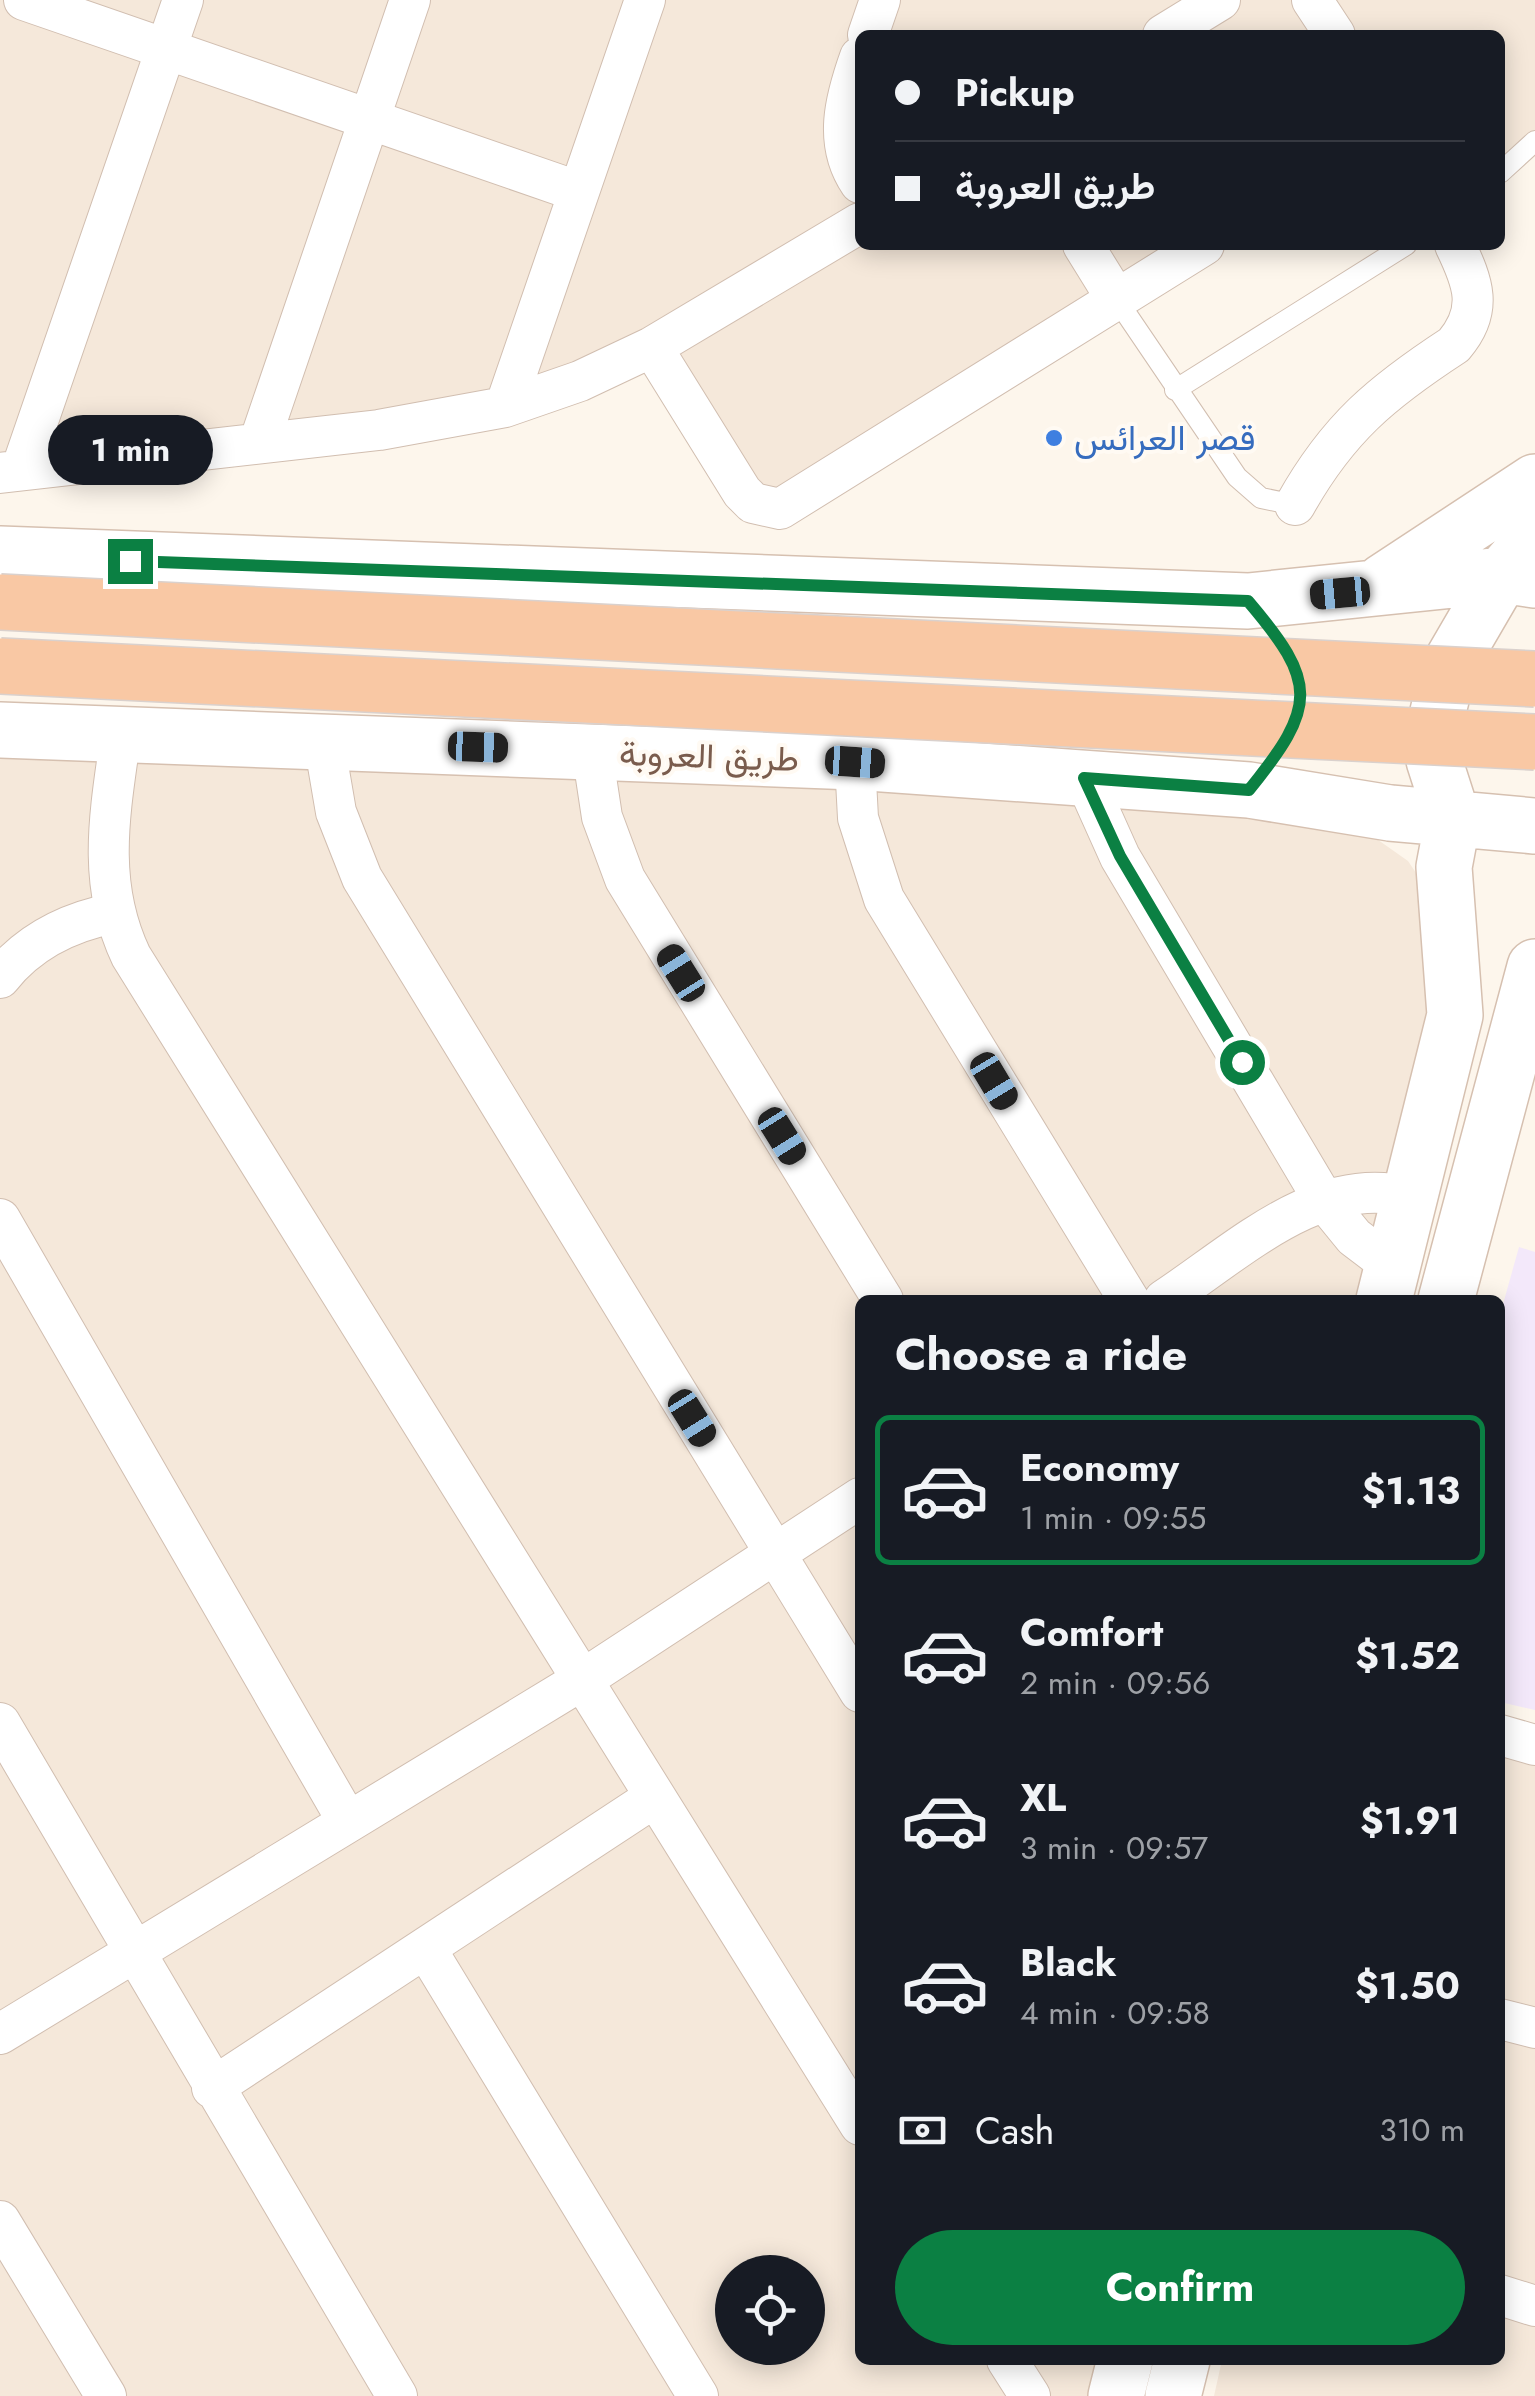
<!DOCTYPE html>
<meta charset="utf-8">
<style>
body{margin:0;font-family:Jost,Vazirmatn,sans-serif;background:#20242c;color:#f1f3f6;height:100vh;display:flex;flex-direction:column;font-size:38px;white-space:nowrap}
*{box-sizing:border-box;margin:0}
p{font-size:32px;color:#9ea1a6}
.icon{flex:none;width:55px;height:55px;fill:none;stroke:currentColor;stroke-width:2;stroke-linecap:round;stroke-linejoin:round}
.map{position:relative;flex:1;overflow:hidden}
.drawer{position:absolute;left:855px;top:1295px;width:650px;height:1070px;display:flex;flex-direction:column;background:#171b24;border-radius:15px;box-shadow:0 5px 25px #0003}
.drawer>*{flex:none}
.guide{position:absolute;left:855px;top:30px;width:650px;height:220px;border-radius:15px;box-shadow:0 5px 25px #0003;display:grid;align-content:center;height:220px;padding:0 40px;background:#171b24}
.fabs{position:absolute;left:715px;top:2255px;display:grid;gap:20px}
.fabs a{display:grid;place-items:center;width:110px;height:110px;border-radius:50%;background:#171b24;box-shadow:0 5px 25px #0003;font-size:50px}
.end{position:absolute;width:45px;height:45px;margin:-22px;border:12px solid #0b8043;background:#fff;box-shadow:0 0 0 5px #fff}
.from{border-radius:50%}
.bubble{position:absolute;height:70px;border-radius:35px;background:#171b24;box-shadow:0 5px 25px #0003;font-size:32px;font-weight:700;line-height:70px;text-align:center}
.car{position:absolute;width:30px;height:60px;margin:-30px -15px;border-radius:12px;box-shadow:0 0 8px 2px #0007;background:linear-gradient(#222 24%,#8ab4d8 0 40%,#222 0 76%,#8ab4d8 0 86%,#222 0)}
.guide b{display:flex;align-items:center;gap:35px;height:95px;font-size:38px}
.guide b+b{border-top:2px solid #363941}
.guide i{width:25px;height:25px;background:#f1f3f6}
ul{padding:0;list-style:none}
li{display:flex;align-items:center;gap:30px;height:150px;margin:0 20px 15px;padding:0 20px;border:5px solid transparent;border-radius:15px}
li div{flex:1}
li b{display:block;font-size:38px}
li em{font-style:normal;font-weight:700}
li.on{border-color:#0b8043}
li>.icon{width:90px;height:90px;stroke-width:1.5}
h2{padding:0 40px;font-size:45px;line-height:120px}
.pay{display:flex;align-items:center;gap:25px;height:110px;padding:0 40px;font-size:38px}
.pay p{margin-inline-start:auto}
.cta{display:flex;gap:20px;margin-top:auto;padding:20px 40px}
.cta a{flex:1;height:115px;border-radius:60px;background:#0b8043;color:#fff;font-size:40px;font-weight:700;line-height:115px;text-align:center}
.map>svg:first-child{display:block}
</style>
<div class="map">
<svg width="1535" height="2396" viewBox="0 0 1535 2396">
<rect width="100%" height="100%" fill="#fdf6ec"/>
<path fill="#f5e8da" fill-rule="evenodd" d="M0 0H1535V155L1500 181V35H860V245H1203L777 494 763 495 637 336 511 391 0 471Z
M0 726 1354 823 1408 861 1435 901 1448 946 1379 1300H860V2360H1129L1120 2396H0ZM732 2272H808V2348H732Z
M1500 1741 1535 1751V2396H1214L1222 2360H1500Z"/>
<path fill="#f3e8fa" d="M1519 1247 1535 1252V1710L1500 1702V1315Z"/>
<g fill="none" stroke-linecap="round" stroke-linejoin="round">
<defs>
<path id="service" d="M1500 173 1535 141
M1117 300 1237 477 1261 498 1295 505
M1175 390 1406 245"/>
<path id="minor" d="M24 0 577 191
M1312 0 1335 35
M868 35 880 0
M1163 35 1220 0
M860 57C845 99 833 143 860 183
M1083 245 1117 300
M652 347 742 492 753 503 780 509 1204 245
M505 407 645 0
M259 443 410 0
M21 470 183 0
M0 473 379 430 505 407 580 381 652 347 860 223
M1295 505C1338 428 1382 392 1454 345 1484 310 1473 282 1455 245
M121 734C110 812 96 882 131 956L860 2125
M324 742 336 812 362 878 860 1692
M592 751 602 817 625 879 883 1300
M855 762 858 818 884 899 1129 1300
M1085 779 1120 857 1323 1199 1354 1237 1392 1266
M0 978C29 941 69 922 114 913
M0 1219 348 1822
M1164 1300C1236 1253 1318 1173 1408 1197
M0 1723 397 2396
M1500 1735 1535 1745
M426 1949 698 2396
M1500 2019 1535 2028
M0 2034 582 1680 860 1498
M212 2088 655 1797
M0 2221 106 2396
M1500 2295 1535 2306
M1007 2360 1030 2396"/>
<path id="secondary" d="M0 554 1248 601 1502 575 1535 580
M1383 582 1535 482
M0 730 855 762 1249 790 1390 813 1535 826
M1384 1300 1455 1015 1444 867 1453 819 1434 760 1437 716 1449 666 1502 575 1535 537
M1446 1300 1535 967
M1116 2396 1125 2360
M1173 2396 1182 2360"/>
</defs>
<use href="#service" stroke="#d1beb0" stroke-width="22"/>
<use href="#minor" stroke="#d1beb0" stroke-width="42"/>
<use href="#secondary" stroke="#d6c0b0" stroke-width="58"/>
<use href="#service" stroke="#fff" stroke-width="20"/>
<use href="#minor" stroke="#fff" stroke-width="40"/>
<use href="#secondary" stroke="#fff" stroke-width="55"/>
<defs>
<path id="trunk-bridge" d="M0 602 1535 679
M0 666 1535 742"/>
</defs>
<use href="#trunk-bridge" stroke="#dad1cd" stroke-width="58" stroke-linecap="butt"/>
<use href="#trunk-bridge" stroke="#f9c8a4" stroke-width="55"/>
</g>
<g fill="none" stroke-linecap="round" stroke-linejoin="round">
<path stroke="#0b8043" stroke-width="12" d="M130 561 1248 601C1318 683 1317 706 1249 790L1084 778 1120 856 1242 1062"/>
</g>
<circle fill="#3f7fe0" stroke="#fffaf3" stroke-width="4" cx="1054" cy="438" r="10"/>
<g text-anchor="middle" dominant-baseline="central" stroke-width="8" stroke-linejoin="round" paint-order="stroke">
<g font-size="35" fill="#366cbe" stroke="#fffaf3" text-anchor="start">
<text x="1074" y="438">قصر العرائس</text>
</g>
<g font-size="35" fill="#7a5c4d" stroke="#fffaf3">
<text transform="translate(709 756) rotate(2)">طريق العروبة</text>
</g>
</g>
</svg>
<div class="fabs">
<a><svg class="icon" aria-label="locate" viewBox="0 0 24 24"><circle cx="12" cy="12" r="6"/><path d="M12 2v4M12 18v4M2 12h4M18 12h4"/></svg></a>
</div>
<i class="end from" style="left:1242px;top:1062px"></i>
<i class="end" style="left:130px;top:561px"></i>
<div class="bubble" style="left:48px;top:415px;width:165px">1 min</div>
<i class="car" style="left:1340px;top:593px;rotate:265deg"></i>
<i class="car" style="left:478px;top:747px;rotate:92deg"></i>
<i class="car" style="left:855px;top:762px;rotate:94deg"></i>
<i class="car" style="left:681px;top:973px;rotate:328deg"></i>
<i class="car" style="left:994px;top:1081px;rotate:149deg"></i>
<i class="car" style="left:782px;top:1136px;rotate:148deg"></i>
<i class="car" style="left:692px;top:1418px;rotate:148deg"></i>
<div class="guide">
<b><i class="from"></i>Pickup</b>
<b><i></i>طريق العروبة</b>
</div>
<section class="drawer">
<h2>Choose a ride</h2>
<ul>
<li class="on"><svg class="icon" aria-label="car" viewBox="0 0 24 24"><path d="M5 17H2v-5l4-1 3-4h7l3 4 3 1v5h-3M9 17h6M6 11h13"/><circle cx="7" cy="17" r="2"/><circle cx="17" cy="17" r="2"/></svg><div><b>Economy</b><p>1 min · 09:55</p></div><em>$1.13</em></li>
<li><svg class="icon" aria-label="car" viewBox="0 0 24 24"><path d="M5 17H2v-5l4-1 3-4h7l3 4 3 1v5h-3M9 17h6M6 11h13"/><circle cx="7" cy="17" r="2"/><circle cx="17" cy="17" r="2"/></svg><div><b>Comfort</b><p>2 min · 09:56</p></div><em>$1.52</em></li>
<li><svg class="icon" aria-label="car" viewBox="0 0 24 24"><path d="M5 17H2v-5l4-1 3-4h7l3 4 3 1v5h-3M9 17h6M6 11h13"/><circle cx="7" cy="17" r="2"/><circle cx="17" cy="17" r="2"/></svg><div><b>XL</b><p>3 min · 09:57</p></div><em>$1.91</em></li>
<li><svg class="icon" aria-label="car" viewBox="0 0 24 24"><path d="M5 17H2v-5l4-1 3-4h7l3 4 3 1v5h-3M9 17h6M6 11h13"/><circle cx="7" cy="17" r="2"/><circle cx="17" cy="17" r="2"/></svg><div><b>Black</b><p>4 min · 09:58</p></div><em>$1.50</em></li>
</ul>
<div class="pay"><svg class="icon" aria-label="cash" viewBox="0 0 24 24"><path d="M3 7h18v10H3z"/><circle cx="12" cy="12" r="2"/></svg>Cash<p>310 m</p></div>
<div class="cta"><a>Confirm</a></div>
</section>
</div>
